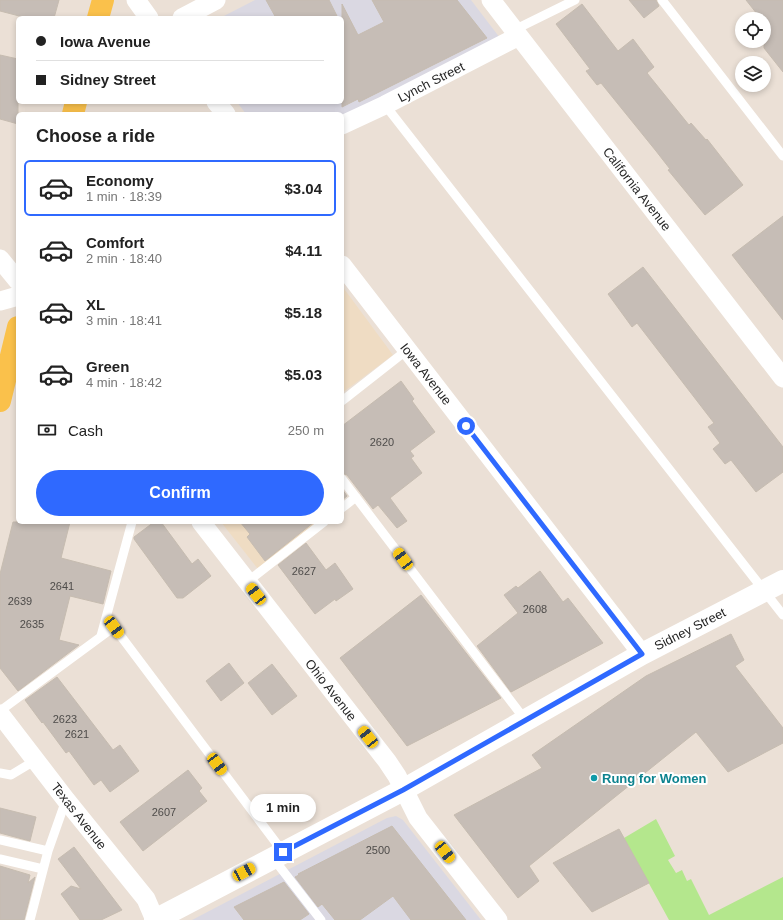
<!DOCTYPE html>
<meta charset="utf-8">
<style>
body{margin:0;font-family:Helvetica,sans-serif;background:#f6f6f6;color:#222;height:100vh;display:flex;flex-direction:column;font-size:15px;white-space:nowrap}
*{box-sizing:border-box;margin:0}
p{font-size:13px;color:#767676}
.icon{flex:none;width:22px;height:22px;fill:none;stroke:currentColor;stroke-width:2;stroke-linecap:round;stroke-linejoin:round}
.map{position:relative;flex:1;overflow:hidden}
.panel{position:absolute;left:16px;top:112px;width:328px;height:412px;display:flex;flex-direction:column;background:#fff;border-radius:6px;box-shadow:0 2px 6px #0003}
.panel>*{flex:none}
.hud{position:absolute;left:16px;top:16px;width:328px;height:88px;border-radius:6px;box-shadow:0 2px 6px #0003;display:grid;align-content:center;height:88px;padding:0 20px;background:#fff}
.fabs{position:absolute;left:735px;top:12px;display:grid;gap:8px}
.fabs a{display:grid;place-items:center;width:36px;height:36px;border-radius:50%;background:#fff;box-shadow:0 2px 6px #0003;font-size:20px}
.end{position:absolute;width:18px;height:18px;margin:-9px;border:5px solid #2f69ff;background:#fff;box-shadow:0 0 0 2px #fff}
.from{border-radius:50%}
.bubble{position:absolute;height:28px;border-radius:14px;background:#fff;box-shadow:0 2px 6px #0003;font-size:13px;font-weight:700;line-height:28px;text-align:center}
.car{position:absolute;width:12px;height:24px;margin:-12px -6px;border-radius:5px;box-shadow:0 0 3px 1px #0007;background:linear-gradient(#f5c518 24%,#345 0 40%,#f5c518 0 76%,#345 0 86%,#f5c518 0)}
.hud b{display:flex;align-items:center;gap:14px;height:38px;font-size:15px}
.hud b+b{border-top:1px solid #e0e0e0}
.hud i{width:10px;height:10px;background:#222}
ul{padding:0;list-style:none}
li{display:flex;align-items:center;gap:12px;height:56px;margin:0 8px 6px;padding:0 12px;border:2px solid transparent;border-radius:6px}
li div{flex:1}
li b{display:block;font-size:15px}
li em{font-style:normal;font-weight:700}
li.current{border-color:#2f69ff}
li>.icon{width:36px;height:36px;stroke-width:1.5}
h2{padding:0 20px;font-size:18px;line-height:48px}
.pay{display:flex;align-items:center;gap:10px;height:44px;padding:0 20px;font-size:15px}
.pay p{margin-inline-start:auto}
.action{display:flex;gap:8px;margin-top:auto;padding:8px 20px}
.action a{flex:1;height:46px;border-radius:24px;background:#2f69ff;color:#fff;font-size:16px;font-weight:700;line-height:46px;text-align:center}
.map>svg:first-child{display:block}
</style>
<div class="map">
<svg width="783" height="920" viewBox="0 0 783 920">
<rect width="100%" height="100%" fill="#ebe0d6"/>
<path fill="#dad8e2" d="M255 0H471L500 38 342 116V114H246L237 102H342V18H220Z
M396 816 403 820 481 920H192L387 818Z"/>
<path fill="#efdcc3" d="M342 286 393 355 342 393Z
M221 522H319L258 569Z"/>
<path fill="#b4e78d" d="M656 819 675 856 668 860 676 873 682 870 687 881 691 879 709 915 783 877V920H669L624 838Z"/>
<path fill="#c6bdb6" stroke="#c6bcb0" d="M0 0H59L54 18H27L0 11Z
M266 0H329L338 18H276Z
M372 0H457L487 38 359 102 358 99 342 107V4L358 35 384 22Z
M629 0H656L659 6 644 18Z
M746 0H783V72L764 48V19H761Z
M582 4 618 51 633 39 654 67 647 73 689 125 691 123 706 140 707 139 743 185 705 215 668 170 670 169 656 151 601 83 597 85 586 71 590 69 556 24Z
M0 55 18 59V124L0 119Z
M783 216V320L732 255Z
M643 267 783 447V472L756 492 731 460 725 464 713 449 720 443 708 427 714 423 637 323 632 327 608 294Z
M401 381 414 399 412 401 435 432 410 451 414 456 411 458 422 473 390 498 407 521 397 528 378 505 373 509 347 475 342 473V426Z
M342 489 347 496 342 500Z
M13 522H70L61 558 111 571 103 604 70 596 59 640 79 645 18 691 0 668V574Z
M154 522H161L192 564 198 559 211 576 183 598H177L134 539V537Z
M240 522H314L265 561 247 537 250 534Z
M306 543 326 570 335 563 353 589 336 601 335 599 315 614 278 565Z
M540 571 563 602 568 598 603 643 511 692 477 646 518 613 504 595 516 586 518 588Z
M421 595 501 698 407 746 340 658Z
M731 634 744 660 735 666 783 728V743L728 772 696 732 529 866 539 881 518 898 454 815 542 768 532 755 646 676Z
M229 663 244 683 221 701 206 681Z
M272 664 297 696 272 715 248 683Z
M57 677 113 750 120 745 139 771 110 792 101 780 94 785 69 751 66 753 43 722 42 723 25 700Z
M188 770 202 788 199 791 207 801 143 851 120 822Z
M0 808 36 817 30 841 0 833Z
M392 826 466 920H411L393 896 360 920H335L322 904 318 907 295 877 299 875 298 874Z
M619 829 649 883 592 912 553 863Z
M74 847 122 910 101 920H80L61 894 71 886 81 889 58 859Z
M0 866 30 875 28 883 35 877 24 920H0Z
M284 882 309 914 300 920H244L234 907Z"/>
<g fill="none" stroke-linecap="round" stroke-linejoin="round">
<path stroke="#fff" stroke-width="9" d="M662 0 783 156
M514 30 575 0
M385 105 783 615
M342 401 407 350
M342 479 526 721
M342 508 356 497
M247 582 324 522
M101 636 132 522
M0 711 114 627 283 852
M0 773 11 775 36 760
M0 840 48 851
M273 858 321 920
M0 859 43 869
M30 920 48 851 66 800"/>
<path stroke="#fff" stroke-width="19" d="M136 0 149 18
M491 0 783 378
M182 18 216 0
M216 102 226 114
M342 125 385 105 519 36
M0 259 18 281
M342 265 642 654
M0 301 18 296
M201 522 387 761 397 776 418 818 498 920
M0 714 66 800 146 899 155 920"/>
<path stroke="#fff" stroke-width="22" d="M155 920 403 790 642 654 783 581"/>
<path stroke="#fac14b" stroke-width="22" d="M98 18 103 0
M73 114 76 102
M0 401 18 327"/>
</g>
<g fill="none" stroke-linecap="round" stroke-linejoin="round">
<path stroke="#2f69ff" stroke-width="5" d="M283 852 403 790 642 654 466 426"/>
</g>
<circle fill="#0f9aa8" stroke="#fff" stroke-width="1.5" cx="594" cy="778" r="4"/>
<g text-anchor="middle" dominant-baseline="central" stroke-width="4" stroke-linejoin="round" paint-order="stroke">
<g font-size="11" fill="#4e4c4a">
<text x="382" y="442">2620</text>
<text x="304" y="571">2627</text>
<text x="62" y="586">2641</text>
<text x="20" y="601">2639</text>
<text x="535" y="609">2608</text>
<text x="32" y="624">2635</text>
<text x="65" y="719">2623</text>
<text x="77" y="734">2621</text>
<text x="164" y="812">2607</text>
<text x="378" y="850">2500</text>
</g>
<g font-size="13" fill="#262626" stroke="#fff">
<text transform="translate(431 82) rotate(-27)">Lynch Street</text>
<text transform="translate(637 189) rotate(52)">California Avenue</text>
<text transform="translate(426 374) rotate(52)">Iowa Avenue</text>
<text transform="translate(690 629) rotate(-27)">Sidney Street</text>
<text transform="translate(331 690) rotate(52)">Ohio Avenue</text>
<text transform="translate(79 816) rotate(52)">Texas Avenue</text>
</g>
<g font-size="13" font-weight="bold" fill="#0d838f" stroke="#fff" text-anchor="start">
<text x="602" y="778">Rung for Women</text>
</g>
</g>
</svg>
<div class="fabs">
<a><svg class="icon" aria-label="locate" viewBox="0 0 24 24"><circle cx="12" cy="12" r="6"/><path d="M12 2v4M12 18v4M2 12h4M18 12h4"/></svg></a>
<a><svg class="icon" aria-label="layers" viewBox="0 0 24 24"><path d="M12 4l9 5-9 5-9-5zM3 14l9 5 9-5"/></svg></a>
</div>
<i class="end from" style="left:466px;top:426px"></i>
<i class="end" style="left:283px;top:852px"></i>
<div class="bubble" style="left:250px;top:794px;width:66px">1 min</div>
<i class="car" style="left:403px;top:559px;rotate:323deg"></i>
<i class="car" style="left:256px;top:594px;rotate:322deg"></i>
<i class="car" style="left:114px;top:627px;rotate:143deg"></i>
<i class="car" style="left:368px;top:737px;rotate:322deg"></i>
<i class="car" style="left:217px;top:764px;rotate:143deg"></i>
<i class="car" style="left:445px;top:852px;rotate:142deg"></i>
<i class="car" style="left:244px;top:872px;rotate:62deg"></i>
<div class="hud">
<b><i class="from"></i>Iowa Avenue</b>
<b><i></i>Sidney Street</b>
</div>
<section class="panel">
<h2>Choose a ride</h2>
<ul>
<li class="current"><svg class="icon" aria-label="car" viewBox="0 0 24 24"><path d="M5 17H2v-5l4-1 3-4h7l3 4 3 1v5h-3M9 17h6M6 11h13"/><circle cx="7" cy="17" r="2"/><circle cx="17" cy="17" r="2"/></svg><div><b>Economy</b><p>1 min · 18:39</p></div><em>$3.04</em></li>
<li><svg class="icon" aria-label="car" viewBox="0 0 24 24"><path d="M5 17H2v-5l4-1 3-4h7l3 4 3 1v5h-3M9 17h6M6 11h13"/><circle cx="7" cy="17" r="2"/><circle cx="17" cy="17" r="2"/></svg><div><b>Comfort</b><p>2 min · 18:40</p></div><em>$4.11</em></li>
<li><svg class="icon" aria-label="car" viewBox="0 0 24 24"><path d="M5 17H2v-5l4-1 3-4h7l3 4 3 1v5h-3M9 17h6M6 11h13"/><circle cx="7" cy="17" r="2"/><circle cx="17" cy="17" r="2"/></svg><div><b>XL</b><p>3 min · 18:41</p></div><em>$5.18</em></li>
<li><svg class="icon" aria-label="car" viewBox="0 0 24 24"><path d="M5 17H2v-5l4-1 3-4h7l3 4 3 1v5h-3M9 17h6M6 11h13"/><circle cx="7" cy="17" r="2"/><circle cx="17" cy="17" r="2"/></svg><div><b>Green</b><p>4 min · 18:42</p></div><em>$5.03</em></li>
</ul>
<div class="pay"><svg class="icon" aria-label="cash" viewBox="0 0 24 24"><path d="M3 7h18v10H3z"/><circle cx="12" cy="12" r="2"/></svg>Cash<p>250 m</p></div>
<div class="action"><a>Confirm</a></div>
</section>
</div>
